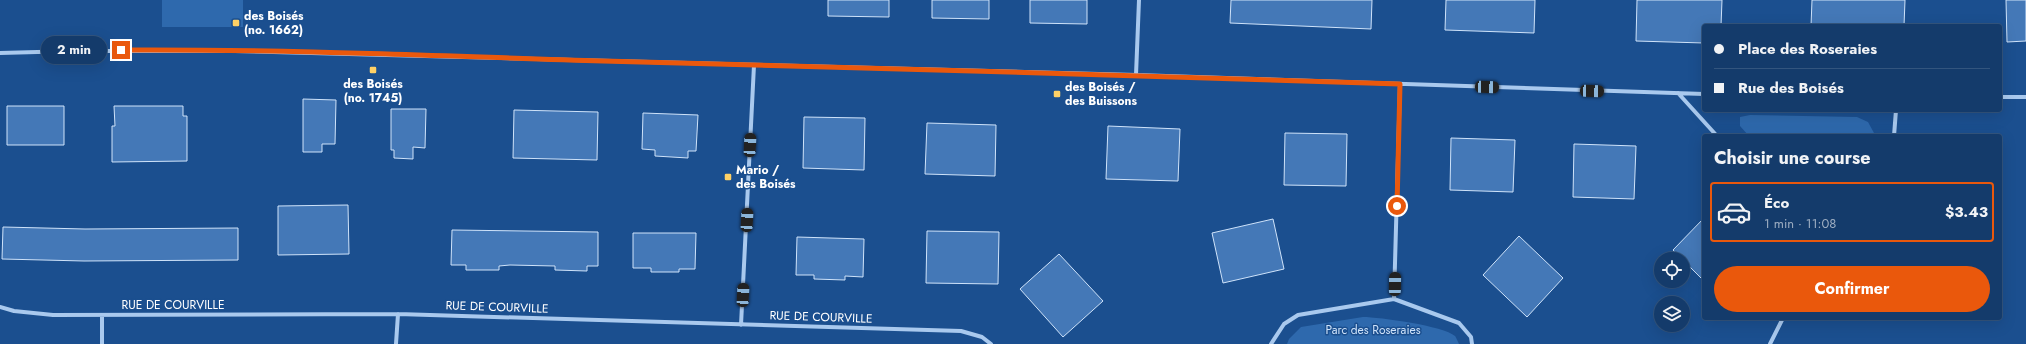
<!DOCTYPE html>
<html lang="fr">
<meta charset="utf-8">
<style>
body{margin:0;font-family:Jost,sans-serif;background:#1d4271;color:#f1f3f6;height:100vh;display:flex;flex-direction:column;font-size:15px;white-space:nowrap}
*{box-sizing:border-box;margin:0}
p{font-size:13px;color:#9dadc1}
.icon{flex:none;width:22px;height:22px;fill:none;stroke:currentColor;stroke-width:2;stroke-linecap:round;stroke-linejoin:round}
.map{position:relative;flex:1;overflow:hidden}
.drawer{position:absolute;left:1702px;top:134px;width:300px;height:186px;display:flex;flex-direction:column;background:#143b6b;border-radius:4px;box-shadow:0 4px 16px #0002,0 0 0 1px #33557e}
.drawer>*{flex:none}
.hud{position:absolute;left:1702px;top:24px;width:300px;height:88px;border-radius:4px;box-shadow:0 4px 16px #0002,0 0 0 1px #33557e;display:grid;align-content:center;height:88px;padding:0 12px;background:#143b6b}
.controls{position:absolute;left:1654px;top:252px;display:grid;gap:8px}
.controls a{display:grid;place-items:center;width:36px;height:36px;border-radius:50%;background:#143b6b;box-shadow:0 4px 16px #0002,0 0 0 1px #33557e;font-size:20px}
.end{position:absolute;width:18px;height:18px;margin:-9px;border:5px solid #ea580c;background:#fff;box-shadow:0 0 0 2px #fff}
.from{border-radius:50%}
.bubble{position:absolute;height:28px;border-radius:14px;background:#143b6b;box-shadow:0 4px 16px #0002,0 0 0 1px #33557e;font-size:13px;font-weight:700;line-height:28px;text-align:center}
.car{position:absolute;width:12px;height:24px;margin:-12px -6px;border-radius:5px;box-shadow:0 0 3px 1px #0007;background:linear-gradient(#222 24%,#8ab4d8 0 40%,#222 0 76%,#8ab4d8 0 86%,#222 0)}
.hud b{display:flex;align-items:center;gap:14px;height:38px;font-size:15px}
.hud b+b{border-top:1px solid #33557e}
.hud i{width:10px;height:10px;background:#f1f3f6}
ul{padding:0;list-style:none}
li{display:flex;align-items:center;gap:12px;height:60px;margin:0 8px 6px;padding:0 4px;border:2px solid transparent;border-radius:4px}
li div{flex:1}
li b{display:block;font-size:15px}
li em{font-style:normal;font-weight:700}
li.on{border-color:#ea580c}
li>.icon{width:36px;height:36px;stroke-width:1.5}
h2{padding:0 12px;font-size:18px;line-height:48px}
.button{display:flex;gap:8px;margin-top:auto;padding:8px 12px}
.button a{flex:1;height:46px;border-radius:24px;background:#ea580c;color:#fff;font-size:16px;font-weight:700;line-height:46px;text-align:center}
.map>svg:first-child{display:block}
</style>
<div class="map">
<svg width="2026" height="344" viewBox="0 0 2026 344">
<rect width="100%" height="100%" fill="#1b4f8f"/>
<path fill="#2e69ad" d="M162 0H243V27H162Z
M1750 115 1857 117 1868 122 1874 133 1873 136H1749L1740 126V117Z
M1363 317C1379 317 1444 326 1455 336 1456 337 1458 342 1459 344H1287L1289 339 1301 327Z"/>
<path fill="#4478b7" stroke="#cfe3fa" d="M828 0H889V17L828 16Z
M932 0H989V19L932 18Z
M1030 0H1087V24L1030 23Z
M1231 0H1372L1371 29 1230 23Z
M1446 0H1535L1534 33 1445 30Z
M1637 0H1722L1721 26H1704V43L1636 41Z
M1812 0H1905L1904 26H1811Z
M2006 0H2026V41L2007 42Z
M303 99 336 100 335 144H322V152H303Z
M7 106H64V145H7Z
M114 106H183V116H187V161L112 162V126H115Z
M391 109H426L425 148 413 147V159L394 158V150H391Z
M514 110 598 112 597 160 513 158Z
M643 113 698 115 696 151H688V158L655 156V150L642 149Z
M804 117 865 118 864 170 803 168Z
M927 123 996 125 995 176 925 174Z
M1108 126 1180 129 1178 181 1106 179Z
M1285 133 1347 134 1346 186 1284 185Z
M1451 138 1515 140 1513 192 1450 190Z
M1574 144 1636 146 1634 199 1573 197Z
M348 205 349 254 278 255V206Z
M1704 218V281L1673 250Z
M1273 219 1284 269 1223 283 1212 233Z
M3 227 85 229 238 228V260L84 261 2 259Z
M452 230 598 232V266H587V271L555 270V266L510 265 499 266V270H466V265H451Z
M927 231 999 232 998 284 926 283Z
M633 233H696L695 269H679V272H651V268H633Z
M1519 236 1563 278 1527 317 1483 275Z
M797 237 864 239 863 277 845 276V280L814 279V275H796Z
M1059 254 1103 301 1063 337 1020 289Z"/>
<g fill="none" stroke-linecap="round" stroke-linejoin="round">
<path stroke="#a9c9ee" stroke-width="4" d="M0 53 75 51H235L1136 75 1704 94
M1136 75 1139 0
M1678 93 1717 136
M2000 97H2026
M1894 136 1896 110
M1394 299 1400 84
M0 307 14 311 53 315 398 314 961 331 982 337 991 344
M102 315V344
M741 325 754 65
M396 344 398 314
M1271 344 1284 324 1298 315 1394 299 1459 323 1471 337 1472 344
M1770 344 1783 318"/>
</g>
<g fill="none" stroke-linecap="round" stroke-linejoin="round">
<path stroke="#ea580c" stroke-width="5" d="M121 50C282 49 442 56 603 61 869 68 1134 75 1400 84L1397 206"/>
</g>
<g fill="#ffd166" stroke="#1b4f8f" stroke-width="1.5">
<rect x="232" y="19" width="8" height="8" rx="2"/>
<rect x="369" y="66" width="8" height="8" rx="2"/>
<rect x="1053" y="90" width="8" height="8" rx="2"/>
<rect x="724" y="173" width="8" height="8" rx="2"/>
</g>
<g text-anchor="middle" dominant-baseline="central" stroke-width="3" stroke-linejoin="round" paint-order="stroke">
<g font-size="12" font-weight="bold" fill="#fff" stroke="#1b4f8f" text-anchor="start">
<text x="244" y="16">des Boisés<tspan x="244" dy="14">(no. 1662)</tspan></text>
<text x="373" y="84" text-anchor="middle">des Boisés<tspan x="373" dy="14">(no. 1745)</tspan></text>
<text x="1065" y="87">des Boisés /<tspan x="1065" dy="14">des Buissons</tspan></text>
<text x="736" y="170">Mario /<tspan x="736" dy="14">des Boisés</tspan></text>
</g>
<g font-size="12" fill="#fff" stroke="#1b4f8f">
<text x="173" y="305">RUE DE COURVILLE</text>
<text transform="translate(497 307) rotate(2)">RUE DE COURVILLE</text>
<text transform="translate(821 317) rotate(2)">RUE DE COURVILLE</text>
</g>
<g font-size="12" fill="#cfe3fa" stroke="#1b4f8f">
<text x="1373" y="330">Parc des Roseraies</text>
</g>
</g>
</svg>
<div class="controls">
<a><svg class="icon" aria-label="locate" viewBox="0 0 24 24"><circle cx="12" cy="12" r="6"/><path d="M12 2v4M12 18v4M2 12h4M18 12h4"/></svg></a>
<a><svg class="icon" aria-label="layers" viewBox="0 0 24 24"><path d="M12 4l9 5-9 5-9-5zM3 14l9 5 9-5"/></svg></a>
</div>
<i class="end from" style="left:1397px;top:206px"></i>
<i class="end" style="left:121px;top:50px"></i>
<div class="bubble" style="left:41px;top:36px;width:66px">2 min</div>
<i class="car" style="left:1487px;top:87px;rotate:92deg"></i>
<i class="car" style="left:1592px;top:91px;rotate:92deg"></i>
<i class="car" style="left:750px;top:145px;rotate:3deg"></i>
<i class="car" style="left:747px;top:220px;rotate:3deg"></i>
<i class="car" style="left:1395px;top:284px;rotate:1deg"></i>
<i class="car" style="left:743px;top:295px;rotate:3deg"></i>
<div class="hud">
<b><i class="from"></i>Place des Roseraies</b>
<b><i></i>Rue des Boisés</b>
</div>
<section class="drawer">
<h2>Choisir une course</h2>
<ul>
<li class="on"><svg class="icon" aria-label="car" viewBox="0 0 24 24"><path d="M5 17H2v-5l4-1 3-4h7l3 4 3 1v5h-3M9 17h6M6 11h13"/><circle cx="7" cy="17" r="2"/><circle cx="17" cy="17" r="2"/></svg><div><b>Éco</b><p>1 min · 11:08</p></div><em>$3.43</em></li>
</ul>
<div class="button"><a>Confirmer</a></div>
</section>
</div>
